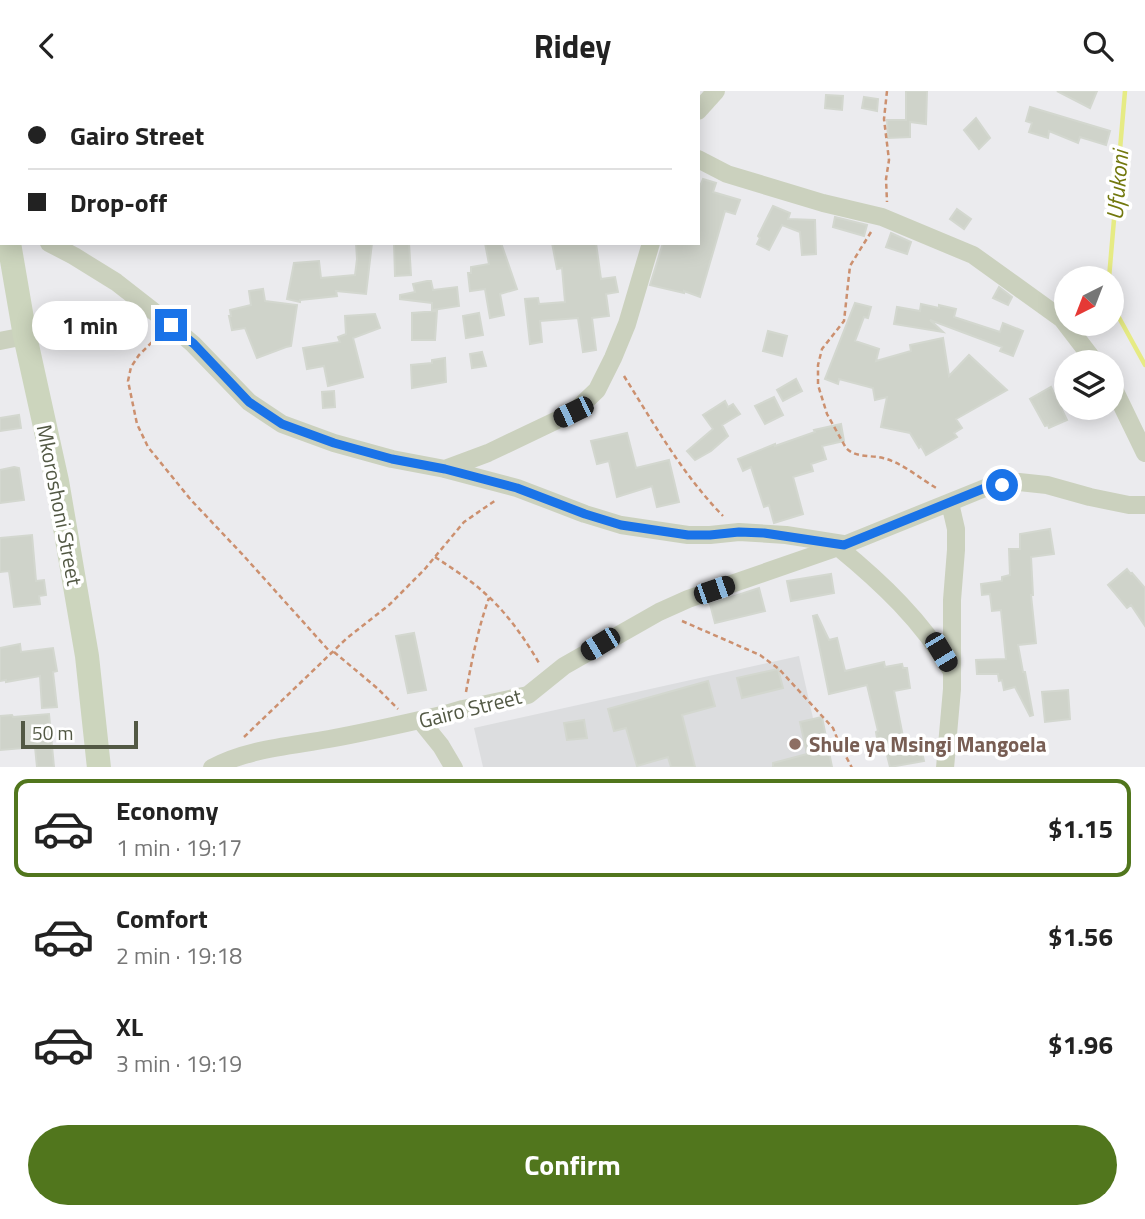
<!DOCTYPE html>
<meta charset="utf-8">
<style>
body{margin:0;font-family:"Titillium Web",sans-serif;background:#f6f6f6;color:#222;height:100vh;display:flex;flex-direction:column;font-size:26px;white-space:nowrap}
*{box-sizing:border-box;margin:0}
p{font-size:23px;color:#767676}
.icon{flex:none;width:38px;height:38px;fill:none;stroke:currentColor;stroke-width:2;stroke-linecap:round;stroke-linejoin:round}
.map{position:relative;height:676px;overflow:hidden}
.details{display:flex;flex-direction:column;background:#fff;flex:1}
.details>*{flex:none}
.hud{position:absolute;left:0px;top:0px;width:700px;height:154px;box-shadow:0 4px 18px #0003;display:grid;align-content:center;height:154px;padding:0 28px;background:#fff}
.needle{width:46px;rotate:222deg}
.buttons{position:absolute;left:1054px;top:175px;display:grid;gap:14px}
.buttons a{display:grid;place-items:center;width:70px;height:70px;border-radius:50%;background:#fff;box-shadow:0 4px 18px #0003;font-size:35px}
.scale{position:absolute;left:21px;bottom:18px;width:117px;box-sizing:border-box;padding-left:7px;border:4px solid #525844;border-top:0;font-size:19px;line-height:24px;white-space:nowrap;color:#525844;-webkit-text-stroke:5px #fff;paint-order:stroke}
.end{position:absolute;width:32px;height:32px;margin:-16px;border:9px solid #1a73e8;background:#fff;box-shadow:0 0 0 4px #fff}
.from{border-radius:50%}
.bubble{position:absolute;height:49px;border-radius:24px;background:#fff;box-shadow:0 4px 18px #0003;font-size:23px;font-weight:700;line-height:49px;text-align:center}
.car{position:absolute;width:21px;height:42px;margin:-21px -10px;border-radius:9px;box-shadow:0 0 5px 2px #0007;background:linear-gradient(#222 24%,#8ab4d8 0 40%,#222 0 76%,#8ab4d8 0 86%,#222 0)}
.hud b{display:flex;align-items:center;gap:24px;height:66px;font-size:26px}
.hud b+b{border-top:2px solid #e0e0e0}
.hud i{width:18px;height:18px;background:#222}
ul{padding:12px 0 0;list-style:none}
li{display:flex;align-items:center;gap:21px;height:98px;margin:0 14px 10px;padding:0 14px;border:4px solid transparent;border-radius:14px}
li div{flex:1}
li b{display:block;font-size:26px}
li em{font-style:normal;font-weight:700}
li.active{border-color:#51761d}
li>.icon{width:63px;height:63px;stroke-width:1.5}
.action{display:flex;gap:14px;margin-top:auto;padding:14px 28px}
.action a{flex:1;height:80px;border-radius:42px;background:#51761d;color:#fff;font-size:28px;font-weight:700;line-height:80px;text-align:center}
header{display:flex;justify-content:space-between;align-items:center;height:91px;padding:0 28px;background:#fff;font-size:32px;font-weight:700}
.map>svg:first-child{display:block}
</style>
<header><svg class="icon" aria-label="back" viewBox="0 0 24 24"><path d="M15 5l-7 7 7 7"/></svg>Ridey<svg class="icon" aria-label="search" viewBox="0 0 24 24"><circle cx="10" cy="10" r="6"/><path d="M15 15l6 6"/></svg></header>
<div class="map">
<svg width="1145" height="677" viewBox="0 0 1145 677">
<rect width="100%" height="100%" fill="#ebebee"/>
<path fill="#dcdddf" d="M799 565 824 676H483L474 637Z"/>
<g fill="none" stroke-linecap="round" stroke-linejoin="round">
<path stroke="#e6eb84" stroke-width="4.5" d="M1109 187 1125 0
M1111 212 1145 274"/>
</g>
<path fill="#cfd3ca" stroke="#d3d7cf" stroke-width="2" d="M906 0H927L926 33 910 31V46L888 47 887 29H906Z
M1057 0H1097L1090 17Z
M826 4 843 5 842 19 825 17Z
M864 6 878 8 877 20 862 17Z
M1030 16 1110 40 1106 54 1080 46 1078 52 1049 40 1048 47 1029 41 1032 32 1026 30Z
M976 27 990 47 979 58 964 39Z
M703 88 716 92 713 101 740 109 735 123 725 120 700 206 684 200V202L650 194 663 152H698V100Z
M773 115 790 122 788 128 815 129 816 163 802 164 800 141 782 134 769 159 757 153 760 147 758 145Z
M957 118 971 128 964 138 950 128Z
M835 126 867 134 864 145 833 136Z
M891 142 911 151 907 163 886 156Z
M356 152H372L366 203 336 200 337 205 300 209V211L287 208 294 172 319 170 321 187 355 184 357 168Z
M394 152H409L411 184 395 185Z
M485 152H501L517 198 500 203 504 224 490 227 485 198 470 200 468 182H471V176L489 173Z
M552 152H596L601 188 615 186 618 201 606 203 609 225 592 227 596 259 583 261 578 227 540 230 542 251 530 253 525 208 538 207 539 213 565 211 562 177 557 178Z
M427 190H431L433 199 457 196 459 215 432 219V212L400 208V204L415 201 413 193Z
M999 196 1012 206 1008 214 993 207Z
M263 198 265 210 297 214 291 255 286 256 257 267 245 237 232 239 229 225H231L230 219 251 214 249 200Z
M855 212 871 216 868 227 864 226 855 250 879 258 876 270 911 260 910 254 943 247 949 285 969 264 1007 299 956 328 962 337 954 342 957 346 926 364 921 355 919 357 910 342 881 336 887 306 875 309 873 297 839 288 838 293 825 288Z
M921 213 939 217V214L956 218 954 226 1000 241 1003 232 1023 240 1013 265 1000 260 1002 256 930 229 943 241 894 233 897 216 920 220Z
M437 220 435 249H412V222Z
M479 222 483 244 466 247 463 225Z
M375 223 380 237 353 247 363 286 328 295 324 275 307 278 303 257 340 251 338 246 346 243 345 225Z
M768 240 787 245 782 265 763 260Z
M482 261 486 275 472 277 470 263Z
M445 267 446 291 412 297 411 274 432 272V269Z
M796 288 802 300 783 310 777 299Z
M1051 296 1067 329 1049 337 1048 334 1045 335 1030 308Z
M334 300 335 316 323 317 322 301Z
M774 306 783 324 765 333 755 315Z
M725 310 728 316 733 313 740 323 722 334 728 345 711 360 695 369 687 360 713 338 703 324Z
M19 324 21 337 0 340V327Z
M841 333 844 350 822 355 826 368 811 373 813 380 793 386 803 423 774 432 769 414 764 416 751 376 743 380 738 368 775 353V355L815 341 814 339Z
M627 342 636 377 669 369 679 411 657 416 652 395 617 406 609 370 597 373 591 350Z
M14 376 19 377 24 409 0 412V379Z
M1050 438 1054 463 1031 466 1033 504H1031L1036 552 1018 554 1023 581H1025L1033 624 1030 625 1015 596 1004 599 1002 589 999 590 998 583H977L976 569 1006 568 1001 519 992 520 990 503 982 504 981 493 1002 490V486L1010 484 1009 458H1020V443Z
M32 444 36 490 44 489 46 504 39 505 40 513 14 516 9 480 0 481V447Z
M1127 478 1131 483 1132 482 1145 497V535L1131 514 1127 517 1108 494Z
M831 483 834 502 791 510 787 490Z
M759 497 765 520 715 532 710 513Z
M817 524 829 549 837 547 845 580 884 571 885 576 902 573 903 577H907L910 597 894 600 905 656 920 653 924 670 890 676 886 660H885L883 653H878L876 641 878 640 867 594 829 603 813 525Z
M414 542 426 599 408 602 396 545Z
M20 553 21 561 53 557 57 580 53 581 57 616 42 617 40 585 6 591V589L0 590V557Z
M778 578 783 597 742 607 737 587Z
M708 590 715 615 682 624 695 676H671L668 666 637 675 626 637 614 640 608 618Z
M1068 599 1070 628 1045 631 1042 601Z
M49 623 54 676H37L35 656 0 659V625L12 624 13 626Z
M822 626 832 676H773V672L807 663 800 631Z
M584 629 587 647 567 649 564 632Z"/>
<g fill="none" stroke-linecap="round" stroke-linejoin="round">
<path stroke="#cc906f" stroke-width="2.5" stroke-dasharray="5 3.5" stroke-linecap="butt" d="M158 0V2
M887 0 884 28 889 69 886 88 887 111
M871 141 850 175 844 230 822 258 818 274V294L827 323 846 357C856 367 870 364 883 367 901 371 922 389 938 398
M158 245 139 264 131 276 128 290 137 333 148 356 191 409 243 464 332 563
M624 285C654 333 683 384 723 425
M435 466C450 476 466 486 480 498 504 518 524 546 539 572
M682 530 760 564 779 578 833 637 839 652 852 677
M334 561 377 597 398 618
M466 601C472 569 478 537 489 507
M244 646 347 547 389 514 424 479 464 431 496 409"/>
<path stroke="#cbd1be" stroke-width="18" d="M543 0 549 2
M578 0 579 2
M204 2 205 0
M385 2 389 0
M698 20 716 0
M698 68 727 83 823 112 882 126 973 164 1062 228 1095 271
M49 152 74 165 116 191 166 230 193 253 249 311 282 333 334 352 392 368 445 378 517 397 585 423 621 434 688 444H710L739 441 786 444 843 453
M0 250 25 245
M1111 292 1145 362
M445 378 488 362 574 321 597 299 613 267 627 233 651 152
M838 456C882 492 922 530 951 579
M420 629 441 655 454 677
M212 677C247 658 290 655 329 648 368 641 407 632 446 623L463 618 528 604 564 575 659 521 688 508 844 454 985 397 1019 391 1047 394 1090 406 1129 414H1145
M945 677 952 598V509L956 459V438L950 412"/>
<path stroke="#ccd5bd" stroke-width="24" d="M0 100 2 110
M9 152 25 245 57 390 87 565 99 677"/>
</g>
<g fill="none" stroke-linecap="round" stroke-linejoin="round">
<path stroke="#1a73e8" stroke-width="9" d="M171 234 194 253 249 311 282 333 334 352 392 368 445 378 517 397 585 423 621 434 688 444H710L739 441 764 442 844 454 985 397 1002 394"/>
</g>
<circle fill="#8d6e63" stroke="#fff" stroke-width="2.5" cx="795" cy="653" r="7"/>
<g text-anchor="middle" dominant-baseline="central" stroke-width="7" stroke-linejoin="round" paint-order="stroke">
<g font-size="21" fill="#525844" stroke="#fff">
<text transform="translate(60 414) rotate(79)">Mkoroshoni Street</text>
<text transform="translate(470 617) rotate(-14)">Gairo Street</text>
</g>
<g font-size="21" font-weight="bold" fill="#785e54" stroke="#fff" text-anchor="start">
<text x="809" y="653">Shule ya Msingi Mangoela</text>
</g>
<g font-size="23" font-style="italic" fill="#72780d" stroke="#fff">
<text transform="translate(1117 94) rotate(-85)">Ufukoni</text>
</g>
</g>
</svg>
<div class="buttons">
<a><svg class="needle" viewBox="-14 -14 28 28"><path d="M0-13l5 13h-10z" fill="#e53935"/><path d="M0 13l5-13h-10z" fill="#767676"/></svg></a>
<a><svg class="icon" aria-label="layers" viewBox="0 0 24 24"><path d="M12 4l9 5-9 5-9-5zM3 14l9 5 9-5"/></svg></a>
</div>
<div class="scale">50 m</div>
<i class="end from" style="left:1002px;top:394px"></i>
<i class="end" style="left:171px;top:234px"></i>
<div class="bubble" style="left:32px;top:210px;width:116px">1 min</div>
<i class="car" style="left:573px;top:321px;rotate:244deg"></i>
<i class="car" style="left:714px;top:499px;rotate:71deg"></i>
<i class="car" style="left:600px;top:553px;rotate:239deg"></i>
<i class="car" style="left:941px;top:561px;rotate:149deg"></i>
<div class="hud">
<b><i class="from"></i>Gairo Street</b>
<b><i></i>Drop-off</b>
</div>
</div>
<section class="details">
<ul>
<li class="active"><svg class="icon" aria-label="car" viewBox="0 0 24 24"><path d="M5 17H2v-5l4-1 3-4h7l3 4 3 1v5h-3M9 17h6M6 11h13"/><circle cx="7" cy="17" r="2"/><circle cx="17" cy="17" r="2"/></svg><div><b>Economy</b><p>1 min · 19:17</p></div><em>$1.15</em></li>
<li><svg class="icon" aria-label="car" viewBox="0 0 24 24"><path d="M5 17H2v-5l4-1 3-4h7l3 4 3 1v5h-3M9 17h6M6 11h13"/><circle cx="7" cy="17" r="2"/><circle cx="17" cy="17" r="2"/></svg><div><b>Comfort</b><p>2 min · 19:18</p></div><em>$1.56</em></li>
<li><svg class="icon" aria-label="car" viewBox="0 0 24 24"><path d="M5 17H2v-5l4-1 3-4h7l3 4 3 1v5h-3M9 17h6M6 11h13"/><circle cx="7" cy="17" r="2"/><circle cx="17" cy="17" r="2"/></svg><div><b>XL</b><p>3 min · 19:19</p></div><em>$1.96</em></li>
</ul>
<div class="action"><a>Confirm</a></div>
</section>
